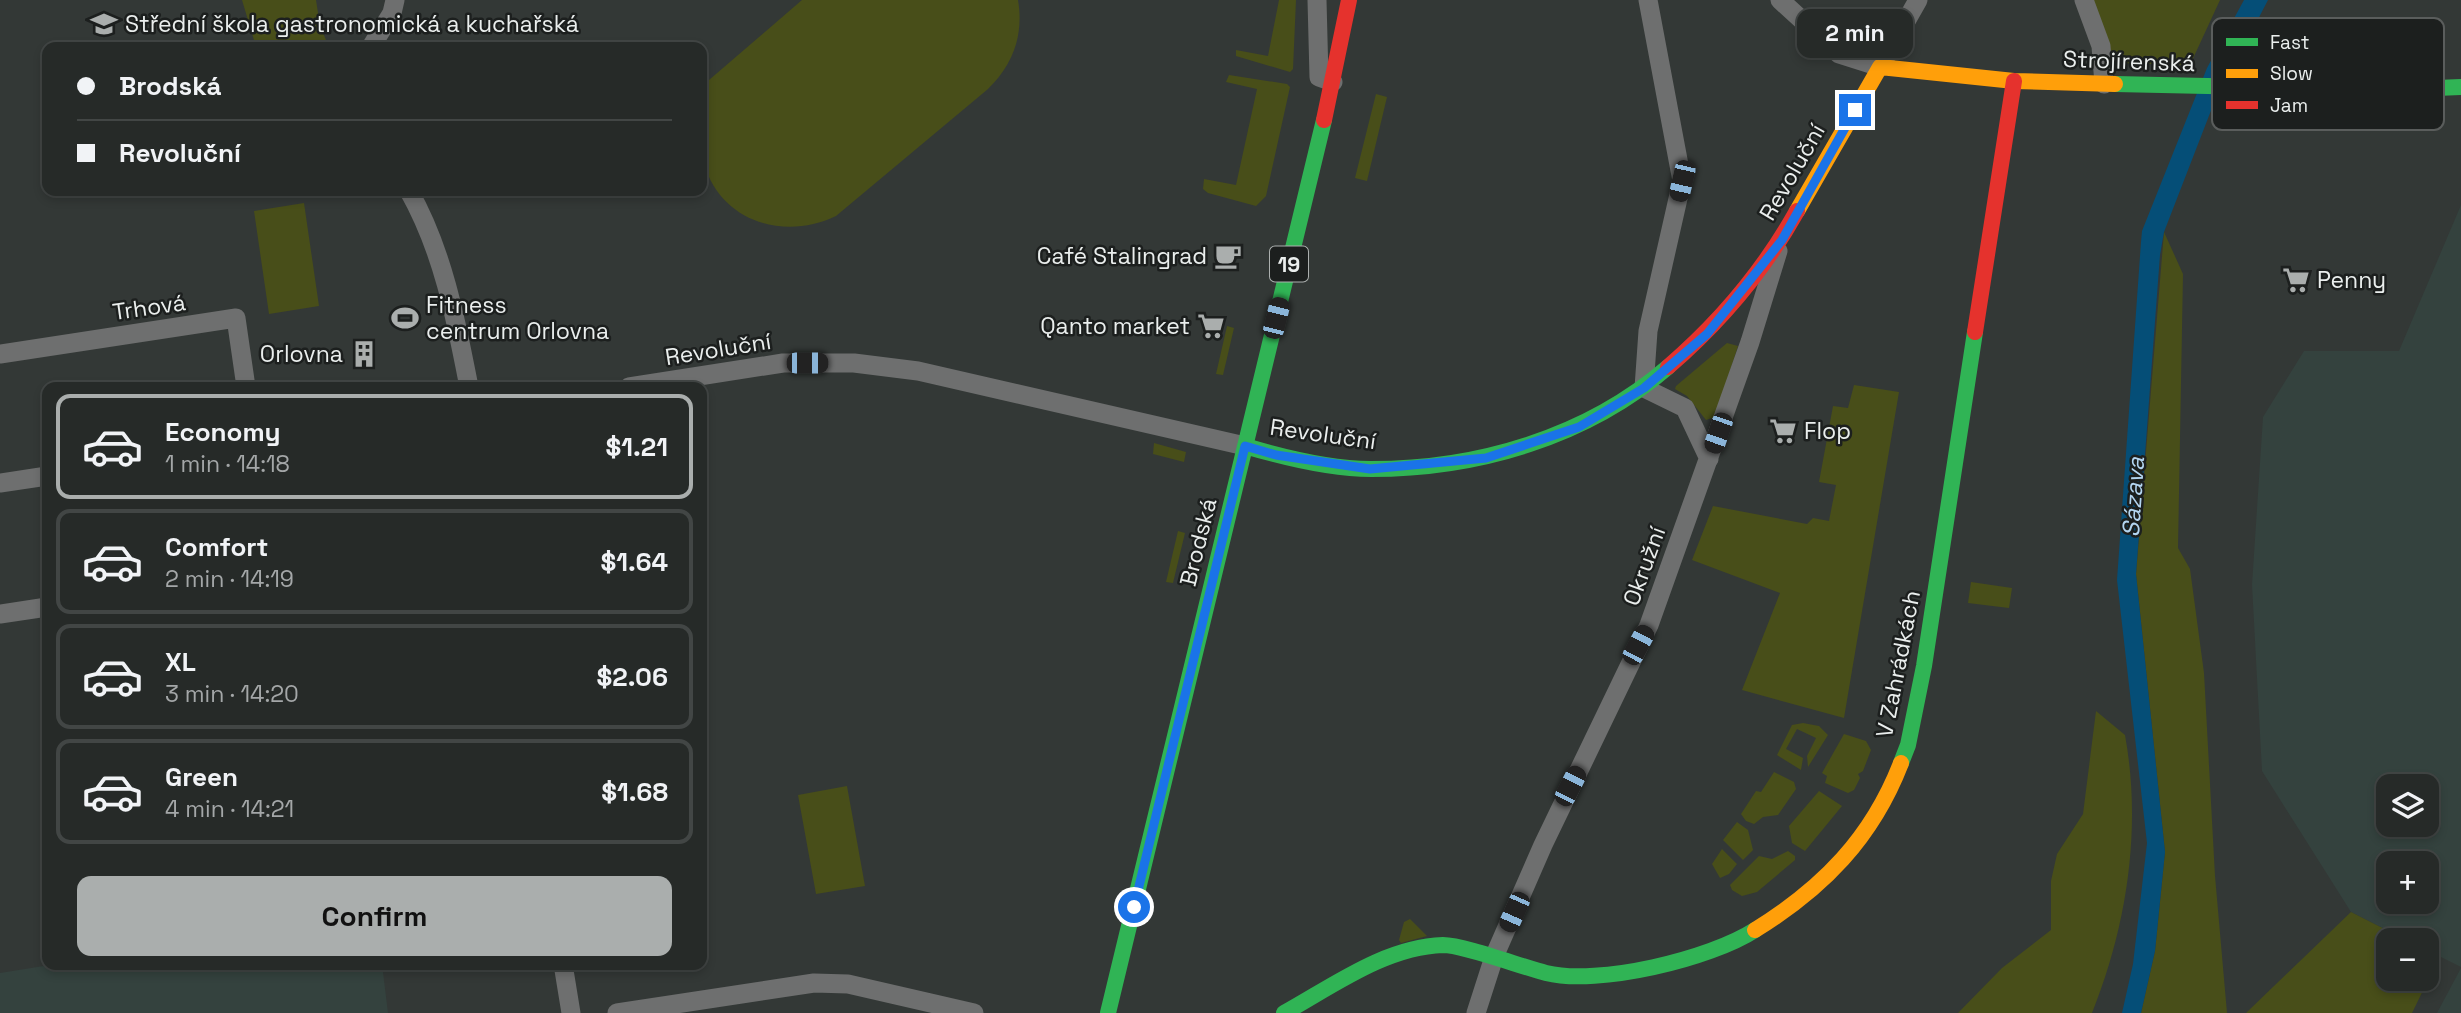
<!DOCTYPE html>
<meta charset="utf-8">
<style>
body{margin:0;font-family:"Space Grotesk",sans-serif;background:#2e3230;color:#f1f3f6;height:100vh;display:flex;flex-direction:column;font-size:26px;white-space:nowrap}
*{box-sizing:border-box;margin:0}
p{font-size:23px;color:#a4a7a8}
.icon{flex:none;width:38px;height:38px;fill:none;stroke:currentColor;stroke-width:2;stroke-linecap:round;stroke-linejoin:round}
.map{position:relative;flex:1;overflow:hidden}
.sheet{position:absolute;left:42px;top:382px;width:665px;height:588px;display:flex;flex-direction:column;background:#262a28;border-radius:14px;box-shadow:0 4px 10px #0003,0 0 0 2px #424645}
.sheet>*{flex:none}
.banner{position:absolute;left:42px;top:42px;width:665px;height:154px;border-radius:14px;box-shadow:0 4px 10px #0003,0 0 0 2px #424645;display:grid;align-content:center;height:154px;padding:0 35px;background:#262a28}
.fabs{position:absolute;left:2376px;top:774px;display:grid;gap:14px}
.fabs a{display:grid;place-items:center;width:63px;height:63px;border-radius:14px;background:#262a28;box-shadow:0 4px 10px #0003,0 0 0 2px #424645;font-size:35px}
.end{position:absolute;width:32px;height:32px;margin:-16px;border:9px solid #1a73e8;background:#fff;box-shadow:0 0 0 4px #fff}
.from{border-radius:50%}
.bubble{position:absolute;height:49px;border-radius:14px;background:#262a28;box-shadow:0 4px 10px #0003,0 0 0 2px #424645;font-size:23px;font-weight:700;line-height:49px;text-align:center}
.car{position:absolute;width:21px;height:42px;margin:-21px -10px;border-radius:9px;box-shadow:0 0 5px 2px #0007;background:linear-gradient(#222 24%,#8ab4d8 0 40%,#222 0 76%,#8ab4d8 0 86%,#222 0)}
.banner b{display:flex;align-items:center;gap:24px;height:66px;font-size:26px}
.banner b+b{border-top:2px solid #424645}
.banner i{width:18px;height:18px;background:#f1f3f6}
ul{padding:12px 0 0;list-style:none}
li{display:flex;align-items:center;gap:21px;height:105px;margin:0 14px 10px;padding:0 21px;border:4px solid #424645;border-radius:14px}
li div{flex:1}
li b{display:block;font-size:26px}
li em{font-style:normal;font-weight:700}
li.active{border-color:#aaaead}
li>.icon{width:63px;height:63px;stroke-width:1.5}
.action{display:flex;gap:14px;margin-top:auto;padding:14px 35px}
.action a{flex:1;height:80px;border-radius:14px;background:#aaaead;color:#111;font-size:28px;font-weight:700;line-height:80px;text-align:center}
.map>svg:first-child{display:block}
</style>
<div class="map">
<svg width="2461" height="1013" viewBox="0 0 2461 1013">
<rect width="100%" height="100%" fill="#333836"/>
<path fill="#34423e" fill-rule="evenodd" d="M2461 205V967L2427 950V940H2406L2351 912 2262 771 2252 585 2263 417 2304 351H2399ZM2389 786H2427V824H2389ZM2389 863H2427V901H2389Z
M56 964H382L388 1013H0V973Z
M2461 968V1013H2437Z"/>
<path fill="#484e19" d="M242 0H316L320 26 329 47H256Z
M802 0H1018C1024 35 1013 65 988 89L836 216C785 241 720 222 704 163 699 147 706 131 704 115 703 111 702 95 702 86Z
M1279 0H1296L1293 69 1290 72 1236 56V50L1268 56Z
M2090 0H2220L2190 65 2109 63Z
M1229 75 1287 84 1290 87 1266 196 1256 206 1208 193 1203 189 1204 179 1236 185 1257 89 1226 82Z
M1376 94 1387 97 1367 181 1355 178Z
M304 203 319 306 269 314 254 211Z
M2164 232 2183 274 2178 548 2190 569 2204 673 2215 876 2227 1013H2141L2155 951 2165 852 2136 574Z
M1227 326 1234 328 1223 375 1216 374Z
M1727 343 1738 346 1715 417 1706 420 1687 396 1675 389 1676 386Z
M1854 385 1899 392 1844 718 1742 690 1780 593 1692 560 1713 506 1807 524 1813 518 1829 521 1836 485 1819 482 1833 406 1848 408Z
M1154 443 1186 452 1184 462 1153 454Z
M1178 531 1185 533 1173 583 1166 582Z
M1971 582 2012 588 2009 608 1968 603Z
M2096 711 2125 735C2142 828 2127 926 2092 1013H1958L2002 968 2051 930V881L2057 854 2083 814Z
M1803 723 1819 726 1828 735 1808 767 1807 756 1816 738 1797 729 1786 749 1803 758 1801 770 1777 755 1792 725Z
M1844 734 1866 741 1871 750 1863 771 1858 774 1860 778 1854 790 1848 793 1825 783 1827 776 1822 773Z
M1774 772 1794 782 1796 789 1778 815 1763 817 1754 824 1746 821 1741 814 1756 791 1761 792Z
M847 786 865 886 816 894 798 795Z
M1819 791 1842 806 1805 851 1792 843 1789 826Z
M1737 822 1748 830 1753 850 1743 860 1723 840Z
M1722 849 1737 864 1729 874 1720 878 1712 864Z
M1788 851 1795 856V860L1757 892 1742 896 1732 890 1730 885 1759 856 1772 859Z
M2351 912 2406 940H2389V978H2427V950L2440 956 2412 1013H2246Z
M1410 919 1427 936 1401 943 1399 940 1404 922Z"/>
<path fill="#054e77" d="M2244 0H2268L2212 108 2164 232 2160 255 2136 574 2165 852 2155 951 2141 1013H2122L2133 964 2147 843 2117 580 2141 242 2142 231 2207 68Z"/>
<g fill="none" stroke-linecap="round" stroke-linejoin="round">
<path stroke="#6e6f6f" stroke-width="19" d="M1317 0 1319 77 1333 82
M1648 0 1682 181 1648 331 1644 388 1685 408 1709 459
M1780 0 1839 54 1880 67 1918 0
M2084 0 2101 46 2104 84
M371 47 392 13 395 0
M409 191C443 251 456 320 469 387
M0 354 236 318 246 387
M629 387 783 363H854L918 371 1245 446
M0 483 47 476
M0 614 47 607
M563 964 571 1013
M617 1013 814 983 848 984 974 1013
M1476 1013 1494 957 1543 845 1649 625 1750 342 1778 251"/>
<path stroke="#30b455" stroke-width="16" d="M2115 84 2388 90 2461 87
M1245 446C1282 457 1333 469 1371 469 1478 469 1587 437 1668 367
M1901 763 1908 745 1924 666 1975 332
M1108 1013 1324 120
M1284 1013C1333 986 1385 947 1443 945 1464 945 1522 967 1546 973 1598 986 1710 959 1755 930"/>
<path stroke="#ff9f0a" stroke-width="16" d="M1797 211 1880 67 2014 81 2115 84
M1755 930C1823 888 1872 838 1901 763"/>
<path stroke="#e5322d" stroke-width="16" d="M1324 120 1349 0
M1975 332 2014 81
M1668 367C1719 323 1764 270 1797 211"/>
</g>
<g fill="none" stroke-linecap="round" stroke-linejoin="round">
<path stroke="#1a73e8" stroke-width="9" d="M1134 907 1245 446 1276 455 1370 469 1486 458 1579 427 1644 388 1707 334 1782 240 1855 110"/>
</g>
<defs>
<symbol id="school-bare" viewBox="-9 -9 18 18"><path d="M0-5L7-2L0 1L-7-2ZM-4 1L0 2.5L4 1V4Q0 6-4 4Z" fill="#aaaead" stroke="#1c1f1e" stroke-width="2.5" paint-order="stroke"/></symbol>
<symbol id="cafe-bare" viewBox="-9 -9 18 18"><path d="M-5.5-4.5H6V0H3Q3 3.5 0 3.5H-2.5Q-5.5 3.5-5.5 0ZM3-3.2v2h1.7v-2ZM-6 4.5H4V6H-6Z" fill="#aaaead" stroke="#1c1f1e" stroke-width="2.5" paint-order="stroke"/></symbol>
<symbol id="supermarket-bare" viewBox="-9 -9 18 18"><path d="M-6-5.5h2.5l.6 2H6L4.5 2H-2.5L-4.4-4H-6ZM-1.5 3.2a1.3 1.3 0 1 0 .1 0ZM3 3.2a1.3 1.3 0 1 0 .1 0Z" fill="#aaaead" stroke="#1c1f1e" stroke-width="2.5" paint-order="stroke"/></symbol>
<symbol id="stadium-bare" viewBox="-9 -9 18 18"><path d="M0-5a6.5 5 0 1 0 0 10a6.5 5 0 1 0 0-10ZM-3.5-1.8h7v3.6h-7Z" fill="#aaaead" stroke="#1c1f1e" stroke-width="2.5" paint-order="stroke"/></symbol>
<symbol id="building-bare" viewBox="-9 -9 18 18"><path d="M-4-6H4V6H1V3H-1V6H-4ZM-2.5-4.3h1.7v1.8h-1.7ZM.8-4.3h1.7v1.8H.8ZM-2.5-1h1.7V.8h-1.7ZM.8-1h1.7V.8H.8Z" fill="#aaaead" stroke="#1c1f1e" stroke-width="2.5" paint-order="stroke"/></symbol>
</defs>
<g fill-rule="evenodd">
<use href="#school-bare" x="85" y="5" width="38" height="38"/>
<use href="#cafe-bare" x="1209" y="237" width="38" height="38"/>
<use href="#supermarket-bare" x="2277" y="261" width="38" height="38"/>
<use href="#stadium-bare" x="386" y="299" width="38" height="38"/>
<use href="#supermarket-bare" x="1192" y="307" width="38" height="38"/>
<use href="#building-bare" x="345" y="335" width="38" height="38"/>
<use href="#supermarket-bare" x="1764" y="412" width="38" height="38"/>
</g>
<g text-anchor="middle" dominant-baseline="central" stroke-width="5" stroke-linejoin="round" paint-order="stroke">
<rect fill="#1c1f1e" stroke="#acb0af" stroke-width="2" x="1270" y="246.5" width="38" height="35" rx="5"/>
<g font-size="21" font-weight="bold" fill="#eaeeed">
<text x="1289" y="264">19</text>
</g>
<g font-size="23" fill="#eaeeed" stroke="#1c1f1e" text-anchor="start">
<text x="125" y="24">Střední škola gastronomická a kuchařská</text>
<text x="1207" y="256" text-anchor="end">Café Stalingrad</text>
<text x="2317" y="280">Penny</text>
<text x="426" y="305">Fitness<tspan x="426" dy="26">centrum Orlovna</tspan></text>
<text x="1190" y="326" text-anchor="end">Qanto market</text>
<text x="343" y="354" text-anchor="end">Orlovna</text>
<text x="1804" y="431">Flop</text>
</g>
<g font-size="23" fill="#eaeeed" stroke="#1c1f1e">
<text transform="translate(2129 61) rotate(2)">Strojírenská</text>
<text transform="translate(1792 172) rotate(-60)">Revoluční</text>
<text transform="translate(149 307) rotate(-8)">Trhová</text>
<text transform="translate(718 349) rotate(-9)">Revoluční</text>
<text transform="translate(1323 434) rotate(8)">Revoluční</text>
<text transform="translate(1198 542) rotate(-76)">Brodská</text>
<text transform="translate(1644 566) rotate(-70)">Okružní</text>
<text transform="translate(1898 664) rotate(-79)">V Zahrádkách</text>
</g>
<g font-size="24" font-style="italic" fill="#b3d5f0" stroke="#1c1f1e">
<text transform="translate(2133 497) rotate(-86)">Sázava</text>
</g>
</g>
<rect x="2212" y="18" width="232" height="112" rx="10" fill="#1c1f1e" stroke="#5a5d5c" stroke-width="2"/>
<rect x="2226" y="38" width="32" height="8" fill="#30b455"/>
<rect x="2226" y="69" width="32" height="9" fill="#ff9f0a"/>
<rect x="2226" y="101" width="32" height="8" fill="#e5322d"/>
<g font-size="19" fill="#eaeeed">
<text x="2270" y="49">Fast</text>
<text x="2270" y="80">Slow</text>
<text x="2270" y="112">Jam</text>
</g>
</svg>
<div class="fabs">
<a><svg class="icon" aria-label="layers" viewBox="0 0 24 24"><path d="M12 4l9 5-9 5-9-5zM3 14l9 5 9-5"/></svg></a>
<a>+</a>
<a>−</a>
</div>
<i class="end from" style="left:1134px;top:907px"></i>
<i class="end" style="left:1855px;top:110px"></i>
<div class="bubble" style="left:1797px;top:9px;width:116px">2 min</div>
<i class="car" style="left:1682px;top:181px;rotate:193deg"></i>
<i class="car" style="left:1276px;top:318px;rotate:14deg"></i>
<i class="car" style="left:807px;top:363px;rotate:90deg"></i>
<i class="car" style="left:1718px;top:433px;rotate:199deg"></i>
<i class="car" style="left:1638px;top:645px;rotate:28deg"></i>
<i class="car" style="left:1570px;top:786px;rotate:27deg"></i>
<i class="car" style="left:1514px;top:912px;rotate:204deg"></i>
<div class="banner">
<b><i class="from"></i>Brodská</b>
<b><i></i>Revoluční</b>
</div>
<section class="sheet">
<ul>
<li class="active"><svg class="icon" aria-label="car" viewBox="0 0 24 24"><path d="M5 17H2v-5l4-1 3-4h7l3 4 3 1v5h-3M9 17h6M6 11h13"/><circle cx="7" cy="17" r="2"/><circle cx="17" cy="17" r="2"/></svg><div><b>Economy</b><p>1 min · 14:18</p></div><em>$1.21</em></li>
<li><svg class="icon" aria-label="car" viewBox="0 0 24 24"><path d="M5 17H2v-5l4-1 3-4h7l3 4 3 1v5h-3M9 17h6M6 11h13"/><circle cx="7" cy="17" r="2"/><circle cx="17" cy="17" r="2"/></svg><div><b>Comfort</b><p>2 min · 14:19</p></div><em>$1.64</em></li>
<li><svg class="icon" aria-label="car" viewBox="0 0 24 24"><path d="M5 17H2v-5l4-1 3-4h7l3 4 3 1v5h-3M9 17h6M6 11h13"/><circle cx="7" cy="17" r="2"/><circle cx="17" cy="17" r="2"/></svg><div><b>XL</b><p>3 min · 14:20</p></div><em>$2.06</em></li>
<li><svg class="icon" aria-label="car" viewBox="0 0 24 24"><path d="M5 17H2v-5l4-1 3-4h7l3 4 3 1v5h-3M9 17h6M6 11h13"/><circle cx="7" cy="17" r="2"/><circle cx="17" cy="17" r="2"/></svg><div><b>Green</b><p>4 min · 14:21</p></div><em>$1.68</em></li>
</ul>
<div class="action"><a>Confirm</a></div>
</section>
</div>
